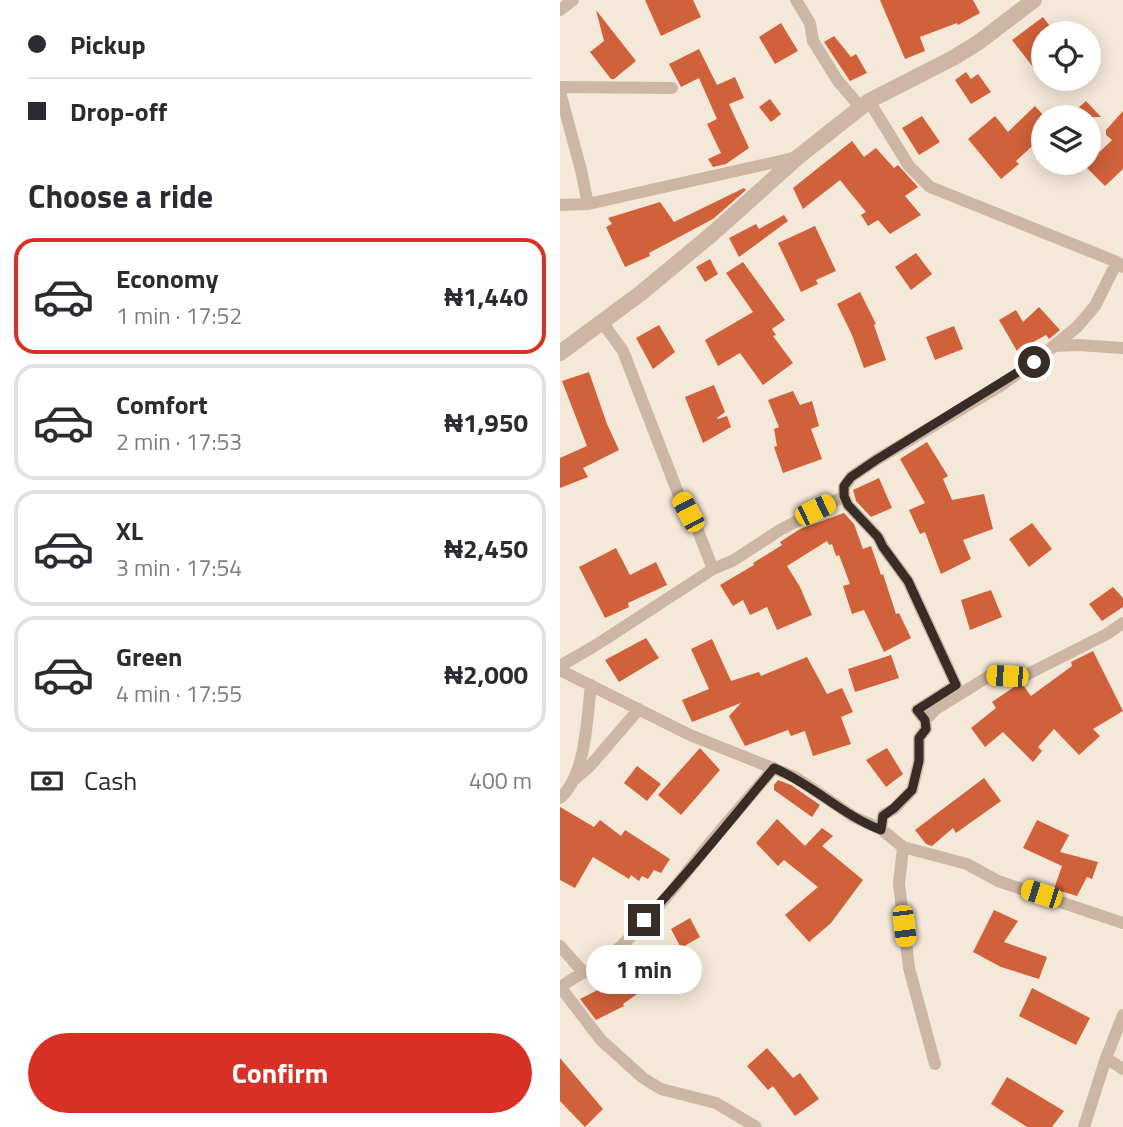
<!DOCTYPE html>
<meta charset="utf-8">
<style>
body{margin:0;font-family:"Titillium Web",sans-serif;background:#f7f7f7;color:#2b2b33;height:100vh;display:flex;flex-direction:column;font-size:26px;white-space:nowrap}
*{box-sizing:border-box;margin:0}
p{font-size:23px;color:#7c7c81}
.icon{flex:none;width:38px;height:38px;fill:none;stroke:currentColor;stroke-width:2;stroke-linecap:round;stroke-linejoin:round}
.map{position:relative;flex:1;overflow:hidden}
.side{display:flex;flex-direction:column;background:#fff;width:560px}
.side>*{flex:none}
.guide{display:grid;align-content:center;height:154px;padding:0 28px;background:#fff}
.tools{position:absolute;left:471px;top:21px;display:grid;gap:14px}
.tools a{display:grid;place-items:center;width:70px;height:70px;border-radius:50%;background:#fff;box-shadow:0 4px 18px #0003;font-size:35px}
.end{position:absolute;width:32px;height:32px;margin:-16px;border:9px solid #372c26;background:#fff;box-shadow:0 0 0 4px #fff}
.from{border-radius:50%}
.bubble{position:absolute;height:49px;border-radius:24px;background:#fff;box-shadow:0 4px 18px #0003;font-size:23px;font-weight:700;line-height:49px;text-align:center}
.car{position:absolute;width:21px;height:42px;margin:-21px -10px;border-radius:9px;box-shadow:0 0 5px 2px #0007;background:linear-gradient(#f5c518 24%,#345 0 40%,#f5c518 0 76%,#345 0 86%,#f5c518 0)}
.guide b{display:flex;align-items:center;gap:24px;height:66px;font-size:26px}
.guide b+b{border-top:2px solid #e1e1e2}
.guide i{width:18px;height:18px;background:#2b2b33}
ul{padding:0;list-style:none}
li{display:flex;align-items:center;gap:21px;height:116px;margin:0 14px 10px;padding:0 14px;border:4px solid #e1e1e2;border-radius:21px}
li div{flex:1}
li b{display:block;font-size:26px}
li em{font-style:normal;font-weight:700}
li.on{border-color:#d93025}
li>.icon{width:63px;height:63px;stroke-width:1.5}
h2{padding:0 28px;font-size:32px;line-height:84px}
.pay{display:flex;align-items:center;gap:18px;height:77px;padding:0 28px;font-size:26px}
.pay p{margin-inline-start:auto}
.primary-button{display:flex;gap:14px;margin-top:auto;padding:14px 28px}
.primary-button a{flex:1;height:80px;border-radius:42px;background:#d93025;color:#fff;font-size:28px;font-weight:700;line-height:80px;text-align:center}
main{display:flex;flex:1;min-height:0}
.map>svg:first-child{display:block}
</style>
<main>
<section class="side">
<div class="guide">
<b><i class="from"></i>Pickup</b>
<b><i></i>Drop-off</b>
</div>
<h2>Choose a ride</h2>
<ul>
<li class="on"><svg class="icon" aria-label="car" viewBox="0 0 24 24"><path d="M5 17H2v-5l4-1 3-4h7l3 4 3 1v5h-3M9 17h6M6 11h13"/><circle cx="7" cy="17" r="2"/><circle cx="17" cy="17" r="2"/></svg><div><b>Economy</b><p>1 min · 17:52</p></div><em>₦1,440</em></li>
<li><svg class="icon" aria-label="car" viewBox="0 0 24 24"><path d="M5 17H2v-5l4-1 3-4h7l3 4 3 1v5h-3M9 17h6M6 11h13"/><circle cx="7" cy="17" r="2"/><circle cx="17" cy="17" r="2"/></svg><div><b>Comfort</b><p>2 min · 17:53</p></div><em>₦1,950</em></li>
<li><svg class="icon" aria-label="car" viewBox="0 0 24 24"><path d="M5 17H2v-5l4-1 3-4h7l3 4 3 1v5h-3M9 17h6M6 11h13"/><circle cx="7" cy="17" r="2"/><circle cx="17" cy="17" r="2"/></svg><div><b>XL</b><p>3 min · 17:54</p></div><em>₦2,450</em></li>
<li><svg class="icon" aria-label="car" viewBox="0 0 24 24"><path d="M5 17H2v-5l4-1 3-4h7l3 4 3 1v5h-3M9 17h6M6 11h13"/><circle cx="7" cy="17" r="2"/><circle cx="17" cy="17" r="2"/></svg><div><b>Green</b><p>4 min · 17:55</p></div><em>₦2,000</em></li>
</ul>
<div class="pay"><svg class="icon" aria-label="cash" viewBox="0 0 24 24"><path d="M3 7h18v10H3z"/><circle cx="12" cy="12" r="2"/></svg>Cash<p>400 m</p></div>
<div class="primary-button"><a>Confirm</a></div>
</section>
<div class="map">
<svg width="563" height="1127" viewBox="0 0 563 1127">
<rect width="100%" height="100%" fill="#f4e8d9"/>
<path fill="#d0613a" d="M85 0H133L141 17 101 36Z
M320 0H413L420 13 398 25 397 23 360 37 365 51 345 59Z
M36 10 76 61 54 79H51L30 52 44 41Z
M483 17 495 33H483V61L473 67 452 40Z
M221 23 238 51 215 64 199 37Z
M274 36 291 57 296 54 307 73 290 81 264 42Z
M139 49 157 85 175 77 184 98 169 104 189 148 166 164 153 167 148 159 161 153 147 124 157 119 139 78 121 87 109 64Z
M406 72 411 79 418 74 431 92 411 104 395 80Z
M210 99 221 114 211 122 199 107Z
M526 101 541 117H508Z
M475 106 483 115V136L456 161 459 164 441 179 408 139 435 116 448 132Z
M563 111V169L545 186 525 166 552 140 546 135V130Z
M362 116 380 142 359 155 342 128Z
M292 141 304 157 316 148 334 168 338 165 358 187 345 196 361 215 330 234 318 220 308 226 301 215 306 212 280 180 243 209 233 188Z
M184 188 186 190 153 219 89 253 90 256 65 267 46 227 52 224 48 218 100 202 114 222Z
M224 215 228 221 179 257 169 238 196 224 199 229Z
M255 226 276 271 256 280 258 284 241 292 218 243Z
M356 253 372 274 351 290 335 267Z
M150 259 158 274 145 282 136 267Z
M183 262 225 320 212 329 216 335 213 336 233 363 203 385 180 353 158 366 145 340 193 312 166 273Z
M300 292 316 324 314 325 326 360 304 368 292 335 277 304Z
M479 307 500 330 489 339 486 335 457 351 439 320 456 310 463 322Z
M99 325 115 352 93 369 76 338Z
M394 326 403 349 375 360 366 337Z
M29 372 47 424 59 450 23 468 28 477 0 488V458L27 446 2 381Z
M154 385 165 412 157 418 158 419 167 416 171 427 143 443 125 397Z
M233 391 240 405 252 401 259 426 251 429 262 459 223 473 214 447 217 446 214 429 219 427 208 400Z
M367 442 388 476 383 479 392 500 424 494 433 529 403 540 411 559 381 574 365 532 360 534 349 510 365 503 340 459Z
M319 478 332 508 311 517 296 501 293 490Z
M284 513 294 524 303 549 311 546 321 575 323 574 336 614 339 613 351 638 324 652 304 610 292 614 283 586 290 584 279 555 276 556 272 544 269 545 267 541 227 566 240 587 252 615 217 630 207 607 190 615 183 600 173 606 160 585 194 565 193 563 222 545 220 542 240 529Z
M472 523 492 549 469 567 449 539Z
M56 548 70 575 96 562 107 585 68 603 69 607 45 618 19 567Z
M553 587 563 598V607L542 621 529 604Z
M431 590 442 617 410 630 401 600Z
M86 638 99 658 59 682 45 660Z
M152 639 171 681 199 672 201 676 247 657 267 694 282 688 293 712 281 717 291 744 253 756 245 731 231 736 228 730 185 746 169 716 181 703 132 722 122 700 149 689 131 649Z
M533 651 563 711 533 729 540 736 519 755 494 729 478 747 482 751 473 762 443 732 425 747 411 728 436 708 432 702 457 685H463L471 696 512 666 511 662Z
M331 655 339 678 295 692 288 669Z
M140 748 160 770 121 815 98 795Z
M327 748 343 774 326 787 306 760Z
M77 766 101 784 87 801 64 783Z
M424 778 441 801 396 833 393 828 372 846 366 844 355 830Z
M218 780 231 785 260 805 252 817 214 790V785Z
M0 807 34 827 40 820 61 836 65 830 110 859 101 873 94 870 88 879 82 876 79 881 71 875 69 879 33 857 15 888 0 880Z
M217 819 245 846 262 828 273 836 262 846 303 880 271 923 249 942 225 915 258 887 224 860 218 866 196 843Z
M477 820 509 835 500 852 538 862 532 879 527 877 517 896 494 889 502 866 463 848Z
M434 910 458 921 444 942 487 957 479 979 441 967 413 952Z
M130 918 140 937 121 948 111 929Z
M75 969 87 987 63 1004 64 1006 36 1020 20 999 59 979Z
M472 988 530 1018 516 1045 459 1016Z
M207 1048 233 1078 240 1073 259 1099 235 1116 213 1086 208 1090 187 1066Z
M0 1058 43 1109 25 1127 0 1101Z
M447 1077 504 1111 492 1127H467L431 1104Z"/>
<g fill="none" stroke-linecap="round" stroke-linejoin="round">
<path stroke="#cdb7a4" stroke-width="12" d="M236 0 250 23 253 41 278 81 301 108
M0 10 13 0
M0 87 112 88
M0 92 21 170 28 204 238 157
M309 101 349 166 370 187 557 262 563 267
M0 205 28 204
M494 346 518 345 563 348
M153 569 174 560 220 530 284 496
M0 666 33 647 153 569 138 531 118 493 63 351 42 322
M0 670 130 735 235 777 294 817 321 829 343 847 339 884 349 968 375 1064
M365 720 376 709 431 675 462 677 547 634 563 623
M15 779 30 766 79 709
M0 798C26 776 27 718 31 685
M321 829 323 815 334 809 352 790 359 761V738L366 729 365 720 357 710 396 685 348 581 323 547 318 537 288 505 284 496V487L291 477 316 460 440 386 474 362 517 327 535 306 557 262
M343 847 407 864 438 881 563 923
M0 946 23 972
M0 988C15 975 34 969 49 957 85 926 116 886 145 849 167 822 191 795 214 768
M1 988 41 1040 83 1078 101 1089 156 1103 196 1127
M546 1058 563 1069
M524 1127 546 1058 563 1015"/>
<path stroke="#cdb7a4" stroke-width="16" d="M0 353 81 293 152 234 238 157 309 101 393 58 419 42 474 0"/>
</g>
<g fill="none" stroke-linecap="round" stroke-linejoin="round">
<path stroke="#372c26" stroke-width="9" d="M84 920C130 872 171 819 214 768 252 784 282 815 321 830L323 816 334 808 352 790 359 761V738L366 729 365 720 357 710 396 685 348 581 323 547 318 537 288 505 284 496V486L291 477 316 460 474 362"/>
</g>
</svg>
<div class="tools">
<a><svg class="icon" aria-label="locate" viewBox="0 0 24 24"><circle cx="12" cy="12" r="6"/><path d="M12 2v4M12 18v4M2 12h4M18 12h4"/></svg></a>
<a><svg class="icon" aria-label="layers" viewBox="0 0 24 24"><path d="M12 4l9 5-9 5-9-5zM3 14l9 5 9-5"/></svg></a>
</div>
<i class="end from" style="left:474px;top:362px"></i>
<i class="end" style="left:84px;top:920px"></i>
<div class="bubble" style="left:26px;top:945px;width:116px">1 min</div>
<i class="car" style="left:255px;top:510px;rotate:64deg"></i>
<i class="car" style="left:128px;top:512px;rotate:332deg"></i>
<i class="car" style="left:447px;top:676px;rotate:273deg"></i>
<i class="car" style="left:481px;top:894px;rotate:288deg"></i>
<i class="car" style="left:344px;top:926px;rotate:173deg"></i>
</div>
</main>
